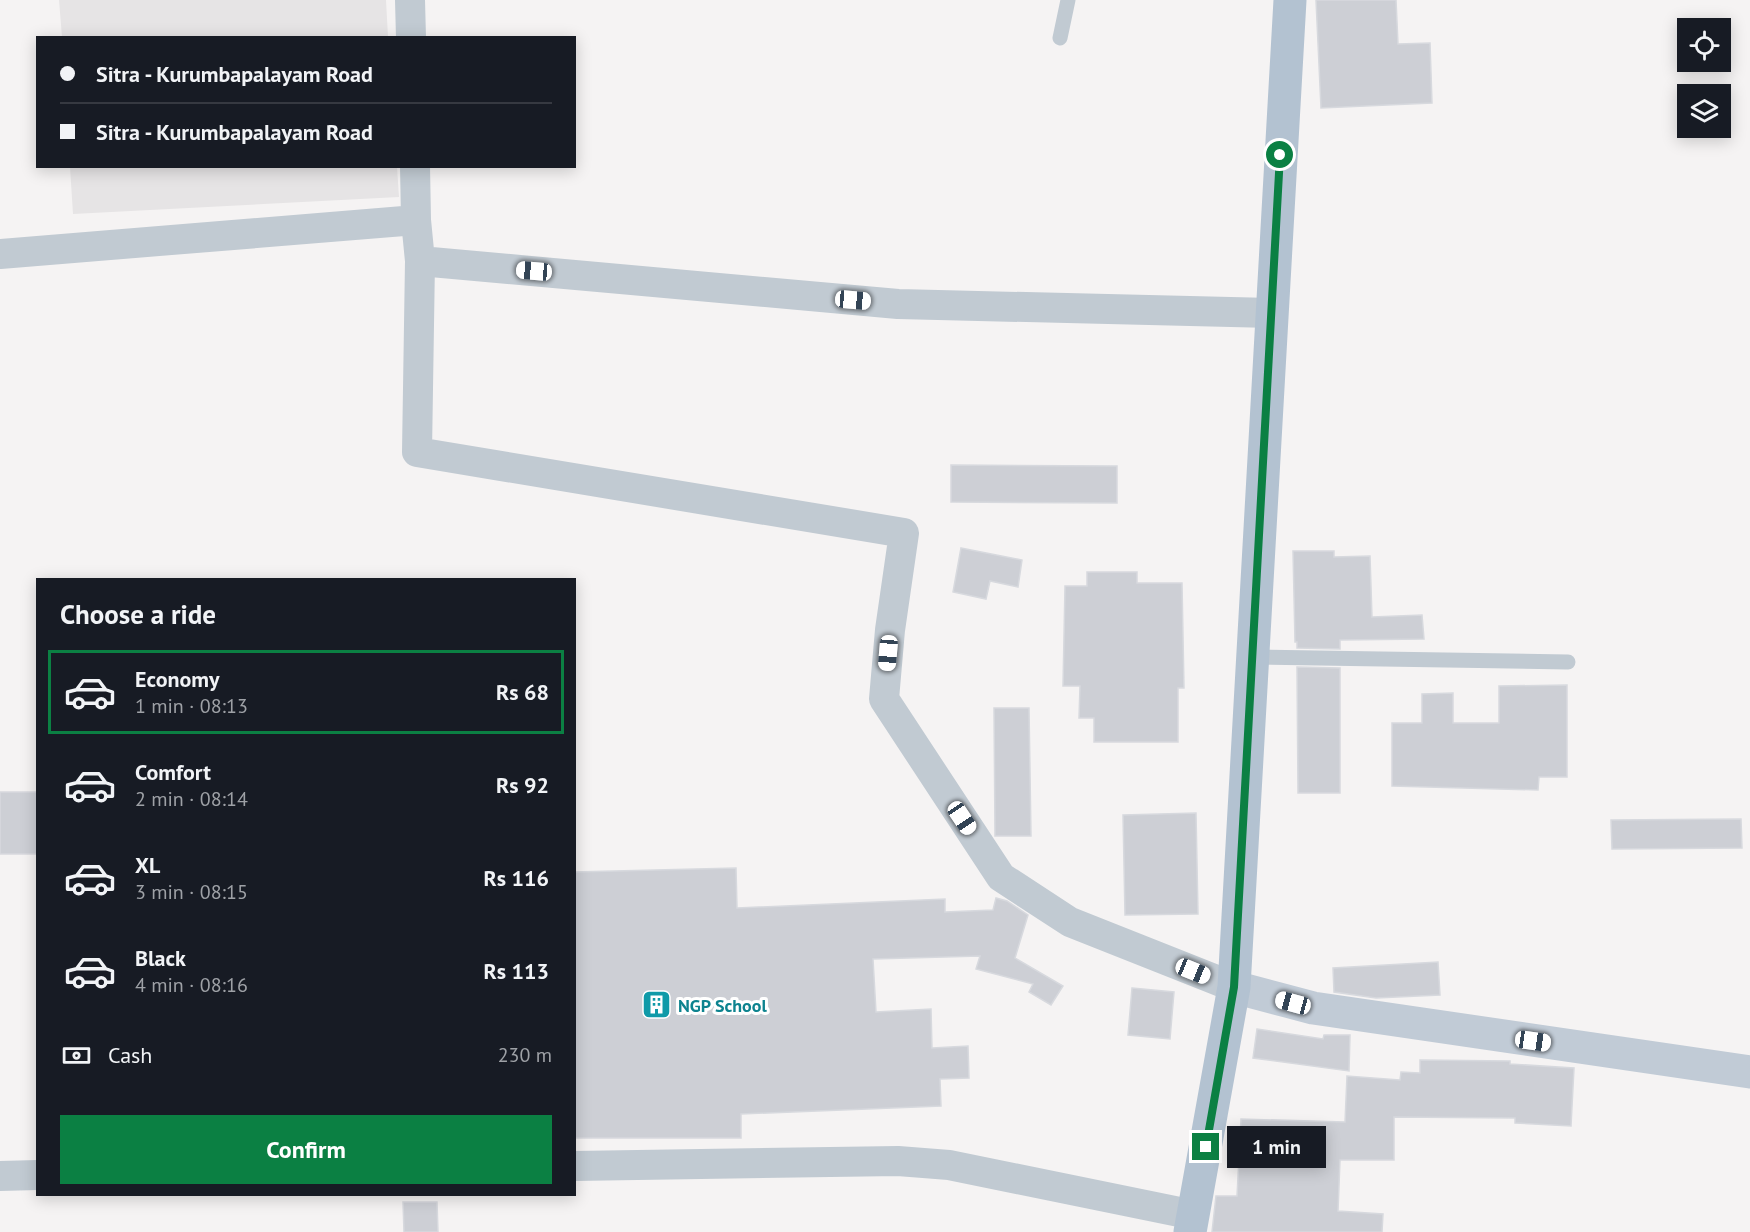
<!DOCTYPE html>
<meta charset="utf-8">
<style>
body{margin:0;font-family:"PT Sans",sans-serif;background:#20242c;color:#f1f3f6;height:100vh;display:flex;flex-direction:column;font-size:22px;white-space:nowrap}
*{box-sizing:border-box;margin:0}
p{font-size:20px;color:#9ea1a6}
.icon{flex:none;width:33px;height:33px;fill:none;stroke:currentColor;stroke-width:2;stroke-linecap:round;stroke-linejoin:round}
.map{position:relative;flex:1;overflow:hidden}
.drawer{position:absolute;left:36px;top:578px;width:540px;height:618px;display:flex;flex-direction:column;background:#171b24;border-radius:0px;box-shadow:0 3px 15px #0003}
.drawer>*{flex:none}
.banner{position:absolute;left:36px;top:36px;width:540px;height:132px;border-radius:0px;box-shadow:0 3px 15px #0003;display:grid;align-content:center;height:132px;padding:0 24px;background:#171b24}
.controls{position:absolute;left:1677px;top:18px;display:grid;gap:12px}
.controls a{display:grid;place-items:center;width:54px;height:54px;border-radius:0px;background:#171b24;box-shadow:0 3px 15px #0003;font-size:30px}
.end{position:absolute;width:27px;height:27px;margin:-14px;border:8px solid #0b8043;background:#fff;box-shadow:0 0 0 3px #fff}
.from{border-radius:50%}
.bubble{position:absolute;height:42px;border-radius:0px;background:#171b24;box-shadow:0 3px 15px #0003;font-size:20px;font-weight:800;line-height:42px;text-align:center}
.car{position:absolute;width:18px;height:36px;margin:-18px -9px;border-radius:8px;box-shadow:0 0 4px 2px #0007;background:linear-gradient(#fff 24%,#345 0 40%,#fff 0 76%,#345 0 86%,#fff 0)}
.banner b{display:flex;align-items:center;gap:21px;height:57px;font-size:22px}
.banner b+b{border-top:2px solid #363941}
.banner i{width:15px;height:15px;background:#f1f3f6}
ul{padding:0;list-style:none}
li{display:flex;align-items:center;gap:18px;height:84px;margin:0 12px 9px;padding:0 12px;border:3px solid transparent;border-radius:0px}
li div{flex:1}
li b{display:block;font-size:22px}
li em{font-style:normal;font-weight:800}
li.selected{border-color:#0b8043}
li>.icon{width:54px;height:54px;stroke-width:1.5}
h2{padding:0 24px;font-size:27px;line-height:72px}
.pay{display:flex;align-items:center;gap:15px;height:66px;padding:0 24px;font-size:22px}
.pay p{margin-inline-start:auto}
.action{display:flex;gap:12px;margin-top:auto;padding:12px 24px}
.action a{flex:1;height:69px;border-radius:0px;background:#0b8043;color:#fff;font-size:24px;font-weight:800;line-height:69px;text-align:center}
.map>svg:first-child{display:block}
</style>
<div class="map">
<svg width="1750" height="1232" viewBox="0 0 1750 1232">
<rect width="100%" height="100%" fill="#f5f3f3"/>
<path fill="#e6e4e5" d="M59 0H386L388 37H62Z
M70 167H397L399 197 73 214Z"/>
<path fill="#cdcfd5" stroke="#d7d9de" stroke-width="1.5" d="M1316 0H1396L1398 44 1430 43 1432 103 1321 108Z
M951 465 1117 466V503L951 502Z
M961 548 1022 560 1018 587 990 581 986 599 953 592Z
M1293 551H1334V557L1370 556 1372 617 1422 615 1424 639 1340 640V649L1297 648V642H1295Z
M1087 572H1137V583H1182L1184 688H1178V742H1094V718H1079L1080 686H1063L1065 586H1087Z
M1297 667 1340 668V793H1298Z
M1567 685V777H1539L1538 790 1392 786V723H1422V694L1453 693V723H1499V686Z
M994 708H1029L1031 836H995Z
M0 792H38V854H0Z
M1196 813 1198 914 1125 915 1123 815Z
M1741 819 1742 848 1612 849 1611 820Z
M736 868 737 908 945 899V912L993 910 996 898 1007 901 1028 915 1015 958 1063 986 1051 1005 1029 992 1033 984 976 969 980 956 873 959 876 1012 931 1009 932 1048 968 1046 969 1078 940 1079 941 1106 741 1114V1138H574V872Z
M1438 962 1440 995 1376 998 1334 992 1333 968Z
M1132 988 1174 992 1170 1039 1128 1035Z
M1257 1029 1323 1039 1324 1035H1350L1349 1071 1253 1058Z
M1420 1060 1510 1061V1064L1574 1068 1571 1126 1515 1123V1118L1394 1117V1160H1340L1338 1211 1383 1214 1382 1232H1212L1216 1196H1237L1241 1119 1345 1122 1347 1076 1400 1080 1401 1072 1420 1073Z
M403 1202H437L438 1232H404Z"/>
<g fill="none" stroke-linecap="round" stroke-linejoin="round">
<path stroke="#c1cad2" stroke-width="15" d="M1060 38 1068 0
M1253 657 1568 662"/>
<path stroke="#c1cad2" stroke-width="30" d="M410 0 411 38
M415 166 416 220
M0 254 416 220 420 261 898 304 1272 313
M420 261 417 452 904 533 890 630 884 699 1001 877 1070 922 1234 987
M574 1166 898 1161 949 1165 1194 1215
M0 1176 38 1175"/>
<path stroke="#c1cbd6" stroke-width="33" d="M1234 987 1313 1008 1750 1072"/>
<path stroke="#b3c2d1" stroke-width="33" d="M1190 1232 1234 987 1290 0"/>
</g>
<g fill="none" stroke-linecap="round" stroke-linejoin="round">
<path stroke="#0b8043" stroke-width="8" d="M1206 1147 1234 987 1280 155"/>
</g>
<defs>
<symbol id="building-square" viewBox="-11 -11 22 22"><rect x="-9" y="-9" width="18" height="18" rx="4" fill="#0f9aa8" stroke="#fff"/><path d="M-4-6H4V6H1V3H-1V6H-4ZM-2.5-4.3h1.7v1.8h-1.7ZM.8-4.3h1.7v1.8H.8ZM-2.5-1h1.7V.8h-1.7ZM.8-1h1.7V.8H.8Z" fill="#fff"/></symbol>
</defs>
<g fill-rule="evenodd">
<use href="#building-square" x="640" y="988" width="33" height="33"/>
</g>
<g text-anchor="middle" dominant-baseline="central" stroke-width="6" stroke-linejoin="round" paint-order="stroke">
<g font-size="18" font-weight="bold" fill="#0d838f" stroke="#fff" text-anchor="start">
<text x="678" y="1005">NGP School</text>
</g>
</g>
</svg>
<div class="controls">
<a><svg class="icon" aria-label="locate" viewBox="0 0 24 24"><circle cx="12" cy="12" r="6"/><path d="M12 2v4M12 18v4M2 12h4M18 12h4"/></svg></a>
<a><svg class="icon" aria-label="layers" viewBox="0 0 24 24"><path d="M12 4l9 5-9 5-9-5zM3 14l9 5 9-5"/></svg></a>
</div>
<i class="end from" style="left:1280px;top:155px"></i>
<i class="end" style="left:1206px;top:1147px"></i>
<div class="bubble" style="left:1227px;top:1126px;width:99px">1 min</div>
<i class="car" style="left:534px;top:271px;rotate:275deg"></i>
<i class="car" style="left:853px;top:300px;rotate:95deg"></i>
<i class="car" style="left:888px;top:653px;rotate:185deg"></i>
<i class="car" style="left:962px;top:818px;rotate:146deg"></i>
<i class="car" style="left:1193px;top:971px;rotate:112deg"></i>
<i class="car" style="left:1293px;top:1003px;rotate:285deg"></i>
<i class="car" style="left:1533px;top:1041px;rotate:98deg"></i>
<div class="banner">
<b><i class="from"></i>Sitra - Kurumbapalayam Road</b>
<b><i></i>Sitra - Kurumbapalayam Road</b>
</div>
<section class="drawer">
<h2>Choose a ride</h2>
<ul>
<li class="selected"><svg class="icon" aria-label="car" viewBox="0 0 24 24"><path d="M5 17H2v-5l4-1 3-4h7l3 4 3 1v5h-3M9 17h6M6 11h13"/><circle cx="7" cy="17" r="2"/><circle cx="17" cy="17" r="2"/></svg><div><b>Economy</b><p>1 min · 08:13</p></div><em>Rs 68</em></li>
<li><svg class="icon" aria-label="car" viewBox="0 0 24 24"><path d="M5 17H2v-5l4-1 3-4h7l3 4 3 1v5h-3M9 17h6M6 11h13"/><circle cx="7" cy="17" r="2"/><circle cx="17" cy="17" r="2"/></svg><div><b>Comfort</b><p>2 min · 08:14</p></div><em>Rs 92</em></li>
<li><svg class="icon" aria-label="car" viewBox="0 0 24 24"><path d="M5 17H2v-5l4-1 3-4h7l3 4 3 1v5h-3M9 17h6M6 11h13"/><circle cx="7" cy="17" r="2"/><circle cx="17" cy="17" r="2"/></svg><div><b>XL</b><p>3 min · 08:15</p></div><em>Rs 116</em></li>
<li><svg class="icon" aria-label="car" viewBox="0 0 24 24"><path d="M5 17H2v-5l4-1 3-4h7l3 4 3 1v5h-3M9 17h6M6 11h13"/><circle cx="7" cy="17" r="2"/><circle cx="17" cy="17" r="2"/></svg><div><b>Black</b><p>4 min · 08:16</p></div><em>Rs 113</em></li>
</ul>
<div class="pay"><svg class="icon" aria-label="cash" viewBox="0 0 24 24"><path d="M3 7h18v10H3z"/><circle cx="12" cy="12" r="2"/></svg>Cash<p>230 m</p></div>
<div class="action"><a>Confirm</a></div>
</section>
</div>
